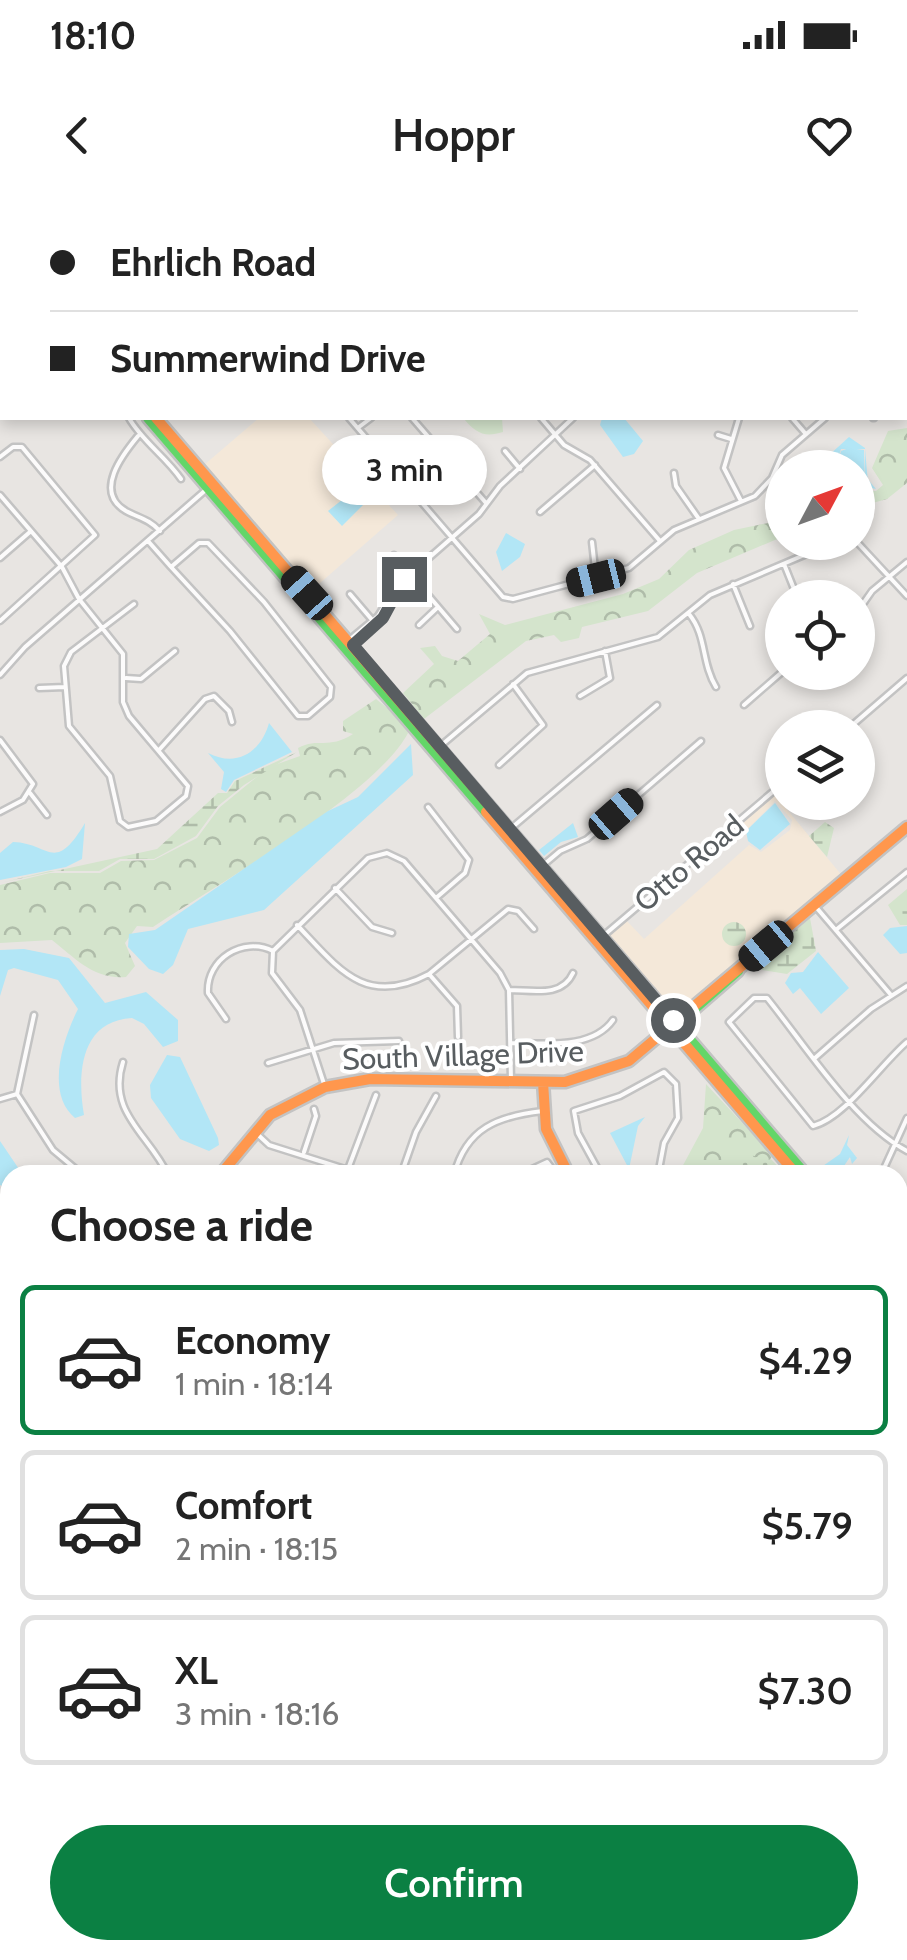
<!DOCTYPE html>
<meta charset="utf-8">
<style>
body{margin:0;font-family:Cabin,sans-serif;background:#f6f6f6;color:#222;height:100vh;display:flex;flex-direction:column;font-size:38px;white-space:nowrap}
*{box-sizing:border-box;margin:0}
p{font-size:32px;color:#767676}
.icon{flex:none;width:55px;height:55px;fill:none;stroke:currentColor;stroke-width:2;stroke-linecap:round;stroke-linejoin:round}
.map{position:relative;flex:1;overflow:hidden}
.panel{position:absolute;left:0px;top:965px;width:908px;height:795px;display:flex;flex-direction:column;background:#fff;border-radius:30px 30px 0 0;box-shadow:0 5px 15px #0003}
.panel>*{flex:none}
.hud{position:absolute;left:0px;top:0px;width:908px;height:220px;box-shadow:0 5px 15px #0003;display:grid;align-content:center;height:220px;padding:0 50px;background:#fff}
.needle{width:65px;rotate:49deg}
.fabs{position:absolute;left:765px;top:250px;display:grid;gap:20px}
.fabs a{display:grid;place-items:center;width:110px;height:110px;border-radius:50%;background:#fff;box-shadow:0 5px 15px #0003;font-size:50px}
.end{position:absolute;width:45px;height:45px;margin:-22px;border:12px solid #585d60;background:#fff;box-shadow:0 0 0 5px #fff}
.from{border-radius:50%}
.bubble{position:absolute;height:70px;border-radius:35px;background:#fff;box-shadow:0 5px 15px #0003;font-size:32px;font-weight:600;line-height:70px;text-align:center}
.car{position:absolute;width:30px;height:60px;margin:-30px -15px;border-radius:12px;box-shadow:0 0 8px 2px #0007;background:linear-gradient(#222 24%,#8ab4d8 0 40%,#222 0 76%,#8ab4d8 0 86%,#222 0)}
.hud b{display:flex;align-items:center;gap:35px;height:95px;font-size:38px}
.hud b+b{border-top:2px solid #e0e0e0}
.hud i{width:25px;height:25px;background:#222}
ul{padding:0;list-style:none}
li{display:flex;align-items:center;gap:30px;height:150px;margin:0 20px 15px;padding:0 30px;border:5px solid #e0e0e0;border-radius:15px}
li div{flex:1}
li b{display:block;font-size:38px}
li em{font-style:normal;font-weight:600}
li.current{border-color:#0b8043}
li>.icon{width:90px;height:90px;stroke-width:1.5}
h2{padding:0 50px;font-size:45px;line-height:120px}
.primary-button{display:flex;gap:20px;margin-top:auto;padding:20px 50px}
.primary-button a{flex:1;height:115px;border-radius:60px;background:#0b8043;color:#fff;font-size:40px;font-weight:600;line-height:115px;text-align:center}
.status{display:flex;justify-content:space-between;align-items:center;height:70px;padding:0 50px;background:#fff;direction:ltr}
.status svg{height:28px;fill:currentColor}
header{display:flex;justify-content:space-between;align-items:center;height:130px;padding:0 50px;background:#fff;font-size:45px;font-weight:600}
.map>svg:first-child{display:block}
</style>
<div class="status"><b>18:10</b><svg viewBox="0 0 49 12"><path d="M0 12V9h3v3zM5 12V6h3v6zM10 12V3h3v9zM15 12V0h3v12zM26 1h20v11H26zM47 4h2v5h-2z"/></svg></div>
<header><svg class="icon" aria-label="back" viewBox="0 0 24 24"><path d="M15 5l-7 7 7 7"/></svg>Hoppr<svg class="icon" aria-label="heart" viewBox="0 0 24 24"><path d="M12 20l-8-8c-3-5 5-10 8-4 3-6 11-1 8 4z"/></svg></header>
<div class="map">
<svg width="907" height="1760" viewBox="0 0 907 1760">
<defs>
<pattern id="grass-dots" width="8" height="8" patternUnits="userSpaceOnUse" patternTransform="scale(2.5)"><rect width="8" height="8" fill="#d4e4cc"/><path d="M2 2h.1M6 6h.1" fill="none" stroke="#afbca9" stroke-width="1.8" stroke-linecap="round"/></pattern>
<pattern id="forest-crowns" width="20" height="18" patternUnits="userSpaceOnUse" patternTransform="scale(2.5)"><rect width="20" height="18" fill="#d4e4cc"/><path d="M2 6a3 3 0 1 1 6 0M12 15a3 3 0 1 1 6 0" fill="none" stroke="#afbca9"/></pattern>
<pattern id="wetland-marsh" width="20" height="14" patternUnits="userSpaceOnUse" patternTransform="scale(2.5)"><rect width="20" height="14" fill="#d4e4cc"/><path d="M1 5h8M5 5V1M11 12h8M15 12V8" fill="none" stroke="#afbca9"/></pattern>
</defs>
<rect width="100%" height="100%" fill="#e8e5e2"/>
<path fill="#f4e8d9" d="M259 218H309L398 315 312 390 204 265Z
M775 595 844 678 676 816 606 737 626 720 644 739 749 645 761 652 790 630 792 620 775 601 744 633 739 626Z
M907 1422V1491L898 1482V1426Z
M898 1485 907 1493V1526L898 1540Z
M413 1750H466L467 1751 459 1760H405Z
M513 1750H622L621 1755 605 1758 503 1760Z"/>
<path fill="url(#grass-dots)" d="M739 925 786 975H689Z
M898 1105 907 1116V1172L898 1159Z
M907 1187V1243L898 1251V1201Z
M10 1605V1708L0 1720V1616Z
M143 1750H242L241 1760H145Z"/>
<path fill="url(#forest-crowns)" d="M463 218H502L503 232C484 238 476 233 463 218Z
M907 228V283L887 299 858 307V291H876L883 285 872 268 888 231Z
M782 310V337L697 373 648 411 582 427 579 438 561 442 554 435 526 441 424 519 403 493 434 464 420 448 435 446 442 456 458 461 490 434 479 414 505 425 623 394 659 379 689 350 734 330 768 323Z
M376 499 397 516 408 533C377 593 215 686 153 727L137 726 125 743 135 766 126 777C94 780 75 758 52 740L0 743V685L50 673H100L121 661 154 660 197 638 220 607 269 567 300 556 298 548C318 537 328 550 353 534L343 531V521Z
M706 884 773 956 768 961 751 955 719 975H685L681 969 703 928Z
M0 1022 10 1028V1075L0 1087Z
M898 1284H907V1386L903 1388 898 1381Z
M20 1750H124L112 1760H24Z"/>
<path fill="url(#wetland-marsh)" d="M297 552 244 585 218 606 196 636 154 659H120L99 671H50L0 683 157 649 218 593H227L235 581Z
M825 622 834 628 827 657 809 636Z
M907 689V725H900L888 705Z
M810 718 816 751 787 774 762 770 757 763Z
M722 734a12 12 0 1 1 24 0a12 12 0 1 1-24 0Z"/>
<path fill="#b2e6f6" d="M602 218H624L643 241 634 254 623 257 600 225Z
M849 237 865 248V276L876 289 867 287 868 283 865 249H841L835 267H816Z
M849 248 864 250 865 287 858 289V268L837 267 841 251Z
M352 292 364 304 342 326 328 311Z
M506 333 525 344 520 357 502 371 496 352Z
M269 523 292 552 234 580 226 592 221 589 224 572 208 553C237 568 261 552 269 523Z
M411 544 413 575 264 710 188 729 173 765 163 774 149 769 128 747 129 734 155 730 328 611 358 597Z
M775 603 790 624 760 650 748 641 746 631Z
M85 623 82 659 66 667 0 680V653L13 642C50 643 54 675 85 623Z
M573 623 578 637 561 642 544 656 539 650Z
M907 726V753L900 754 883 735 890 728Z
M24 749 69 758 105 803 146 792 178 820V841L163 847 144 824 132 818C80 821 77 874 84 915L75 918C45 893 63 839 78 809L58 780 14 768 8 770 0 796V750Z
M818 752 849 788 821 814 800 788 793 794 785 783 791 773 803 772Z
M167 855 180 857 218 938 219 945 209 951 180 939 151 898 150 885Z
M645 917 638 926 629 969 610 933Z
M849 935 847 945 857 958 852 964 850 957 838 975H825L820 968 840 954Z
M0 941 23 975H10V990L0 985Z"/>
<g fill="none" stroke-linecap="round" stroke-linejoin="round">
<defs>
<path id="street" d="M191 0 194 2
M347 0 350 2
M416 0 418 2
M601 0 603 2
M769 0 770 2
M823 0 824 2
M895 0 897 2
M239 2 242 0
M500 2 503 0
M664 2 667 0
M902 2 904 0
M905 12 907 15
M905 86 907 89
M905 133 907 131
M129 218C142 241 165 256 181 279
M349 218 503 397 513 399 629 368 674 330 755 296 772 278 782 255 825 218
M412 218 486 303
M541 218 564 245 590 260 660 341
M739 218 724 268 741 301
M792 218 805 233
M873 218H874
M359 227 371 218
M718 235 731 239
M138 236C123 254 93 292 126 311 139 318 149 319 160 331
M505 251 520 269
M0 257 13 247H22L95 335 0 421
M674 273 676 286 699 319
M0 295 62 367 79 399 123 454V502L129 516 188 586 186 596 156 621 128 627 120 621 110 576 69 526 64 466 71 452 134 404
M540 312 595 265
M148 341 171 367
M592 342 596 378
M857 342 907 396
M199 343H208L264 402 331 487 330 497 308 516H298L230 431 171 367Z
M394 355 457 429
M0 358 31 331
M784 364 794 389
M733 384 750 426
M398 385 479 314 500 286 573 218
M350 394 373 421
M858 411 872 391 907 362
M689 414C707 436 701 462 716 487
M419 425 438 407
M348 441 378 416 398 385 387 413 351 447
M0 475 25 447 208 288
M126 478 141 479 175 451
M39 488 65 487
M580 496 610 478 605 451
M744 505 782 472
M849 528 907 478
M0 540 33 584 23 600 0 612
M438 548 527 473 658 437 710 395 835 342
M159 550 205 499 214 496 229 511 232 522
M499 565 543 525 513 484
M30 593 47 615
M428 607 469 660 465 673 436 698
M509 630 657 505
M541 667 560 651 587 639 701 541
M335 688 372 727 392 733
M816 707 891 795
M297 725C338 768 365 808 429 774L508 709 518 711 534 729
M837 729 907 672
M596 742 782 584
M429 774 457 806 458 837
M509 790C532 790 562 798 573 773
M34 815 17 894 53 950 83 975
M226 819 208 793C206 759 243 736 273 751
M907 842C881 864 845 918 813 926L729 822 754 798H767C805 845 853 922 907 951
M511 843C543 843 592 850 613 820
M815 858 871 809 907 786
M123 862C107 913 149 934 168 975
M268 863 334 843 399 841
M325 887 300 810 272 773 273 751 368 658 387 653 404 661 500 773 509 790 511 880
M0 899 17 894
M254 931 269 945 364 975
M304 952 316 916 314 909
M348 969 376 895
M401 975 416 932 436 896
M454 975C466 928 498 916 543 911
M519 975 547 962 557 975
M601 975 578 933 574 911 620 896 664 872 676 884 678 918 664 943 658 975
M881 975 907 918
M898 1044 907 1055
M903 1064 907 1060
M0 1184 4 1166
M898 1280 907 1272
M0 1290 10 1324
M0 1579 10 1567
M898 1585 907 1587
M898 1647 907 1659
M898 1679 907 1671
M290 1750V1760
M129 1760 134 1750
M367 1760 376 1750
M402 1760 411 1750
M788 1760H798
M872 1760 883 1750"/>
<path id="fast" d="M148 218 486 612
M650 793 806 975
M676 825 738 771
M898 1091 907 1102
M0 1123 10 1115
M0 1397 10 1420
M898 1402 907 1397
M678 1750 687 1760
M331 1760 338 1750"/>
<path id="slow" d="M0 37 2 40
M0 46 2 49
M156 218 650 793
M486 612 797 975
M543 882 546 929 569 975
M220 975 270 915 325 887 370 879 565 882 629 861 907 627
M898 1008 907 996
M898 1416 907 1412
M0 1543 10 1528
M0 1741 9 1760
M12 1750 16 1760
M470 1760 480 1750"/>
<path id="jam" d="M898 1081 907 1092
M0 1382 10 1404
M0 1427 10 1419
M0 1530 10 1515
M0 1726 10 1745
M487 1760 497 1750"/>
</defs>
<use href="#street" stroke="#c3c3c3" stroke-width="9"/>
<use href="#fast" stroke="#c3c3c3" stroke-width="15"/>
<use href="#slow" stroke="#c3c3c3" stroke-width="15"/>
<use href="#jam" stroke="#c3c3c3" stroke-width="15"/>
<use href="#street" stroke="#fcfbfb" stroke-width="4"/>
<use href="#fast" stroke="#63d668" stroke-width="10"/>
<use href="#slow" stroke="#ff974d" stroke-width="10"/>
<use href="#jam" stroke="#b3261e" stroke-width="10"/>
</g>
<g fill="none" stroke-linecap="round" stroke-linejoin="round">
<path stroke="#585d60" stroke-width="12" d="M404 379 383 418 353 445 673 820"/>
</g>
<g text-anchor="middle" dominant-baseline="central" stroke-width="8" stroke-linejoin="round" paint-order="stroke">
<g font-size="30" fill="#585d60" stroke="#fff">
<text transform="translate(689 663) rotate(-40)">Otto Road</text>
<text transform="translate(463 855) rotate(-2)">South Village Drive</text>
</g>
</g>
</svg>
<div class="fabs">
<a><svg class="needle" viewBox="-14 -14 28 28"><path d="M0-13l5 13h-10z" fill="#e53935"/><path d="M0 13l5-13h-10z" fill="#767676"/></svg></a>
<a><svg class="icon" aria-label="locate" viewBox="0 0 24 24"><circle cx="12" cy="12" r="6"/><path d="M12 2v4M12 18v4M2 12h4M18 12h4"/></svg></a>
<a><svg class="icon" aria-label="layers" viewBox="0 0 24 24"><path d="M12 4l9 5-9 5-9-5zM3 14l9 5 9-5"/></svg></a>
</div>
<i class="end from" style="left:673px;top:820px"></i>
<i class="end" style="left:404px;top:379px"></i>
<div class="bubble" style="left:322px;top:235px;width:165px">3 min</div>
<i class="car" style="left:596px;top:378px;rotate:256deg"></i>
<i class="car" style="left:307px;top:393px;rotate:318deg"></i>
<i class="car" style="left:616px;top:614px;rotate:49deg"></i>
<i class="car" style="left:766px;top:746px;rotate:230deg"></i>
<div class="hud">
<b><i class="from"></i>Ehrlich Road</b>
<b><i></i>Summerwind Drive</b>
</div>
<section class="panel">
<h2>Choose a ride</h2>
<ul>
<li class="current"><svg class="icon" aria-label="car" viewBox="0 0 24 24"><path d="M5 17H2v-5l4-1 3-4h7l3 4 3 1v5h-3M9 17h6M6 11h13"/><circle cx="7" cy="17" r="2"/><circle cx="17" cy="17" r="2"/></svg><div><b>Economy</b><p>1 min · 18:14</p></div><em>$4.29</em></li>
<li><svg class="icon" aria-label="car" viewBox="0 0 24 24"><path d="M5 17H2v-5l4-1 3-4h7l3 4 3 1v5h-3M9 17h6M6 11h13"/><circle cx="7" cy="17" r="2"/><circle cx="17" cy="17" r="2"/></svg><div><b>Comfort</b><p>2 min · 18:15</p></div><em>$5.79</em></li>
<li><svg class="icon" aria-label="car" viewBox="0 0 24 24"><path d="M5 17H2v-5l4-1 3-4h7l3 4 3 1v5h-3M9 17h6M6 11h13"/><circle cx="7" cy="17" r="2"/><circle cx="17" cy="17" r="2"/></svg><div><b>XL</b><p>3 min · 18:16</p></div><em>$7.30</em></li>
</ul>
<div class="primary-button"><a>Confirm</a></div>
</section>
</div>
